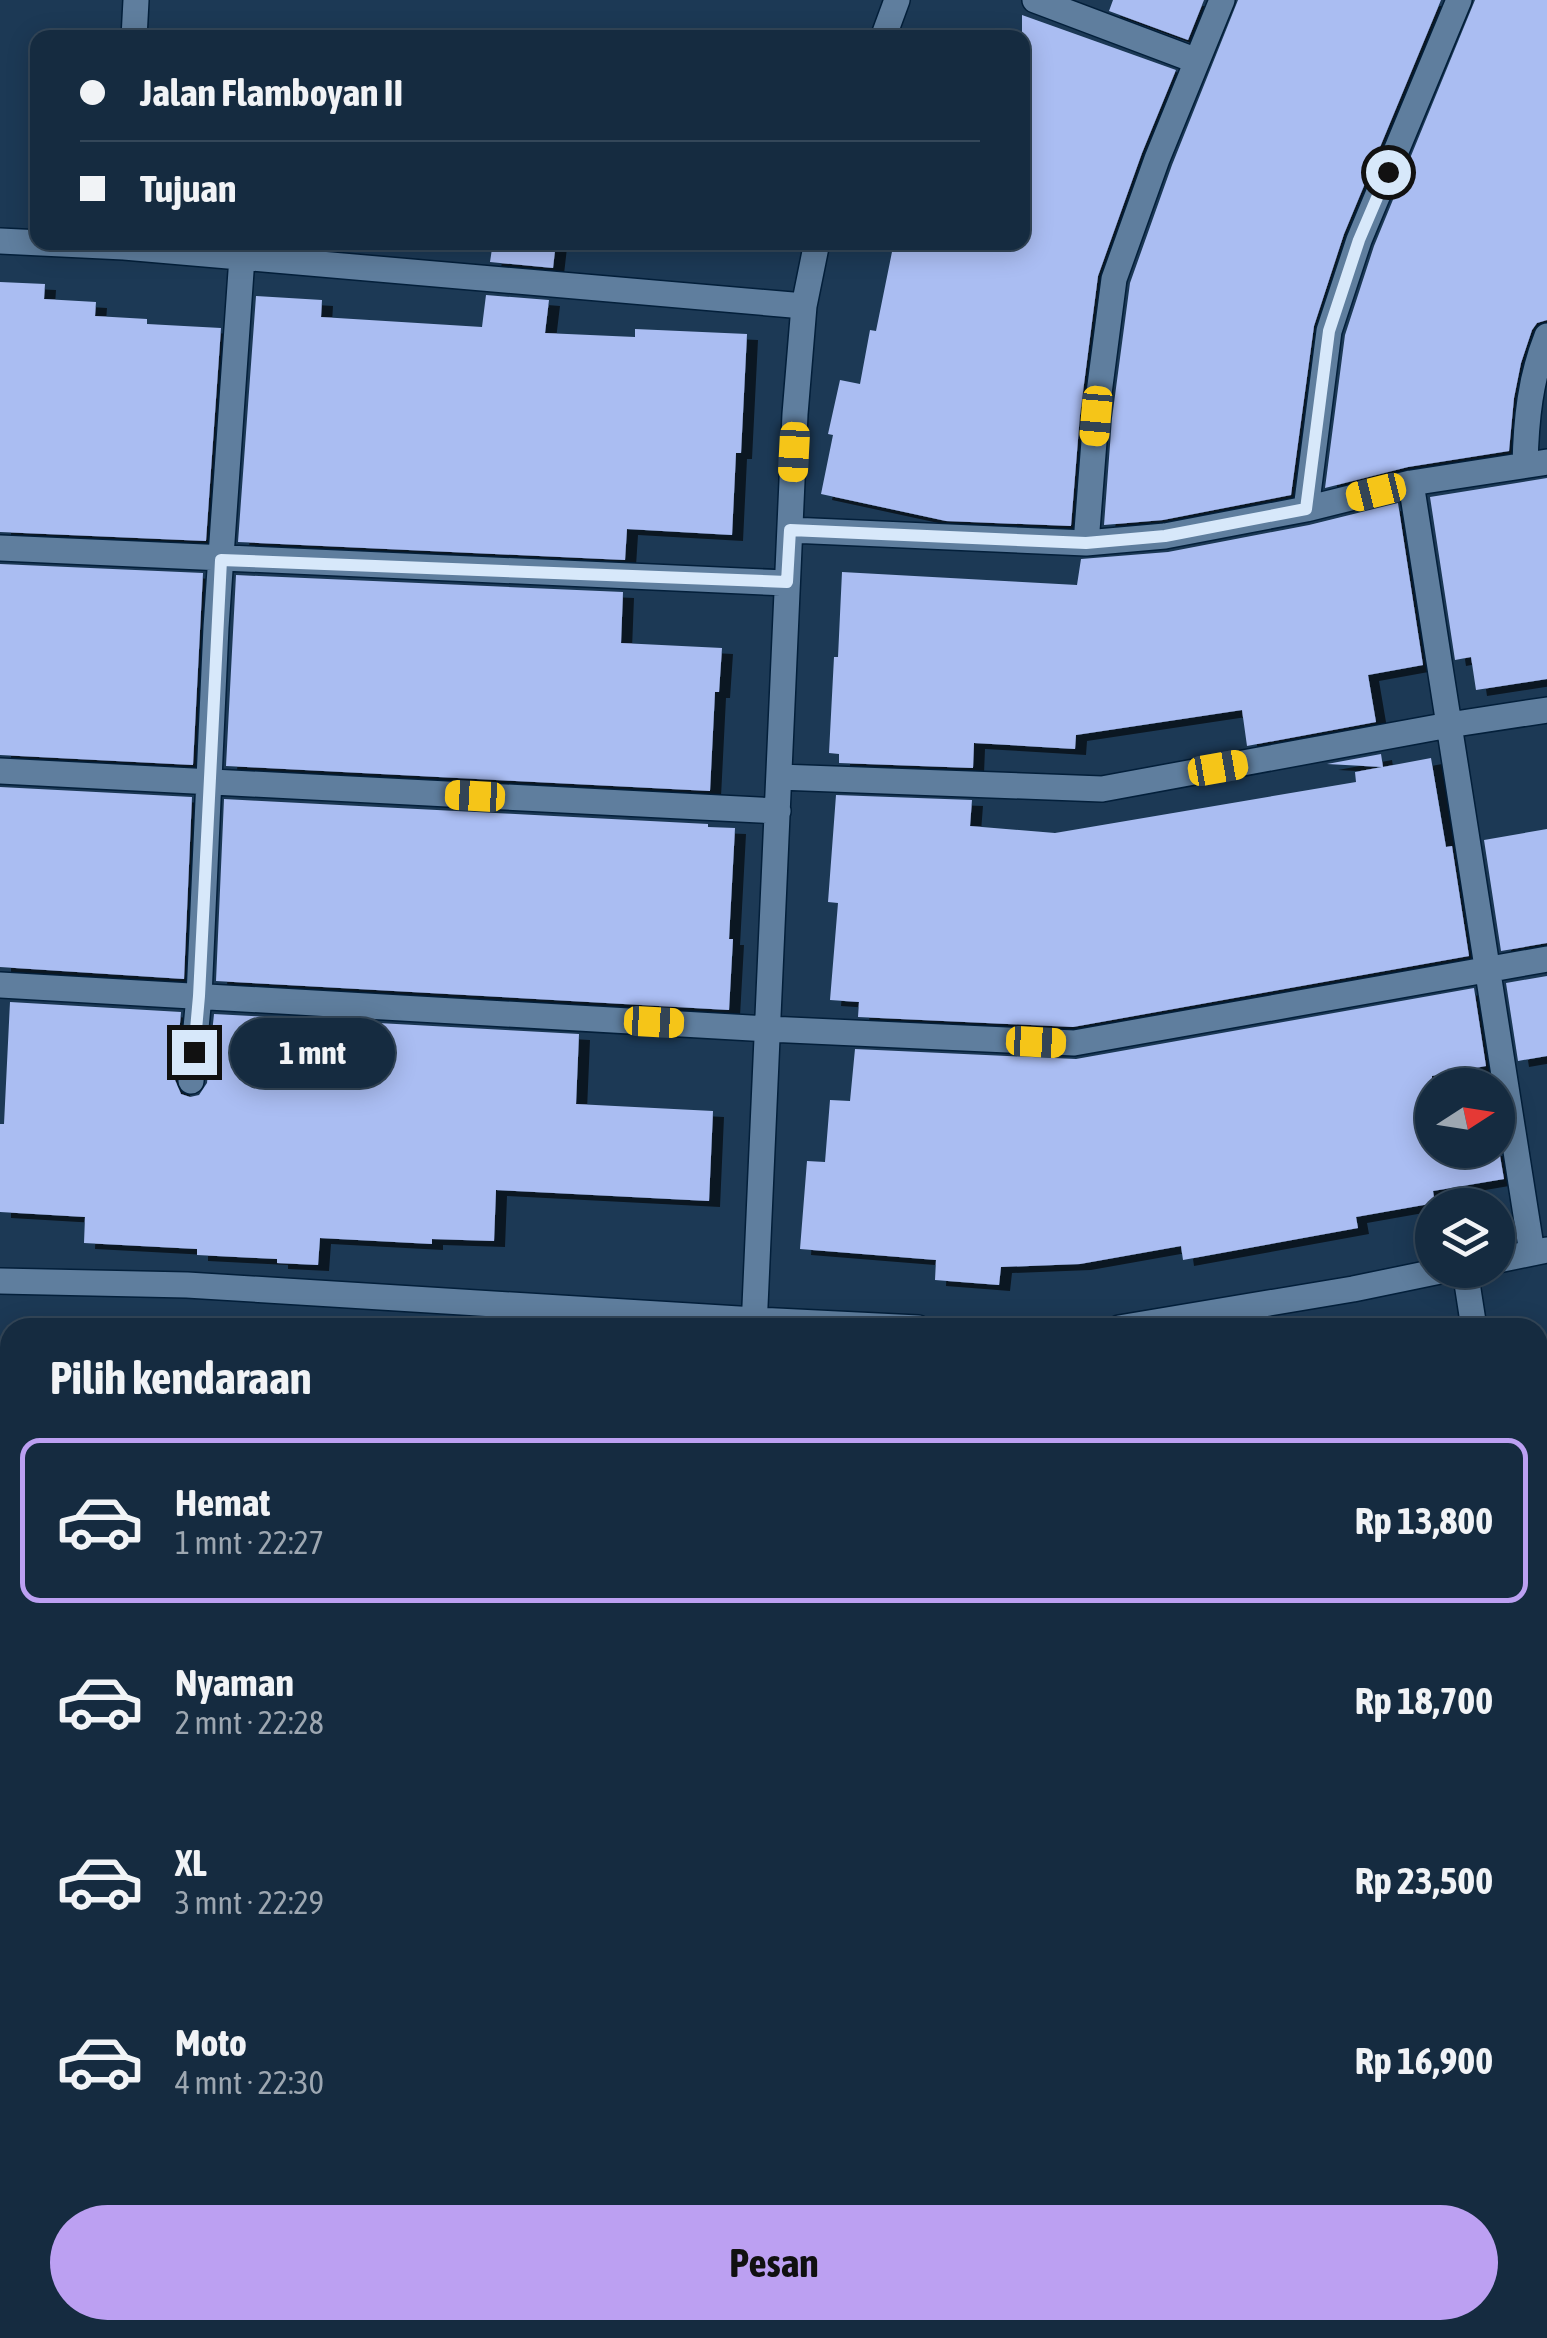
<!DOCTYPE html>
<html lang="id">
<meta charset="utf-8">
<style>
body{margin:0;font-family:"Asap Condensed",sans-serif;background:#22374b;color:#f1f3f6;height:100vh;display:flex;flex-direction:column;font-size:38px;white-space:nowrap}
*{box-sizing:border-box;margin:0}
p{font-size:32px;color:#9da7b1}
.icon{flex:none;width:55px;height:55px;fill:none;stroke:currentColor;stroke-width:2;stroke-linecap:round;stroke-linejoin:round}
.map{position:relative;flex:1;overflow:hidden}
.panel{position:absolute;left:0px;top:1318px;width:1548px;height:1022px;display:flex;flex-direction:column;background:#152b40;border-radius:30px 30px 0 0;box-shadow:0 5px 25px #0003,0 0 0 2px #344759}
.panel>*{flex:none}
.hud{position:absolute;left:30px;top:30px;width:1000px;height:220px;border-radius:20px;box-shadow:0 5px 25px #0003,0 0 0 2px #344759;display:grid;align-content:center;height:220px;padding:0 50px;background:#152b40}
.needle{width:65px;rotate:78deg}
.controls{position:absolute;left:1415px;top:1068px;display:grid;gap:20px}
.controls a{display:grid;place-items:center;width:100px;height:100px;border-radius:50%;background:#152b40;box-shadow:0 5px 25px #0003,0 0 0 2px #344759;font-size:50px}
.end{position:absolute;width:45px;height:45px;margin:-22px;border:12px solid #d7e8fa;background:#111;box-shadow:0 0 0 5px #111}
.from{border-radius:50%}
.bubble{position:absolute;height:70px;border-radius:35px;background:#152b40;box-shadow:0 5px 25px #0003,0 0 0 2px #344759;font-size:32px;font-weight:700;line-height:70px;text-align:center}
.car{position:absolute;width:30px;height:60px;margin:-30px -15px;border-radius:12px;box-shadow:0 0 8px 2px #0007;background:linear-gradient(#f5c518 24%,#345 0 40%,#f5c518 0 76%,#345 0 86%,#f5c518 0)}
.hud b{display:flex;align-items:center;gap:35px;height:95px;font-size:38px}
.hud b+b{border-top:2px solid #344759}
.hud i{width:25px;height:25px;background:#f1f3f6}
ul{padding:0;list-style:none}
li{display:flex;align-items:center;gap:30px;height:165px;margin:0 20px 15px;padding:0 30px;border:5px solid transparent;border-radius:20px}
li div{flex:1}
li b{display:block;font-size:38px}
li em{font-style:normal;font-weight:700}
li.selected{border-color:#bca0f2}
li>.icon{width:90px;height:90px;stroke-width:1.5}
h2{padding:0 50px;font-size:45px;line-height:120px}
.button{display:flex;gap:20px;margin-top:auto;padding:20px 50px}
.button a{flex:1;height:115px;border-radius:60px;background:#bca0f2;color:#111;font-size:40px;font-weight:700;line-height:115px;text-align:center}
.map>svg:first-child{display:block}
</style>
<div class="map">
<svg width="1547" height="2338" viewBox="0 0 1547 2338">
<defs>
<filter id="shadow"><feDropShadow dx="11" dy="6" stdDeviation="0" flood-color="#0009"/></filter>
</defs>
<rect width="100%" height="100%" fill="#1c3955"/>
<path fill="#aabdf2" filter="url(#shadow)" d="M1113 0H1204L1188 40 1109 11Z
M1238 0H1441L1344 234 1314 326 1291 495 1163 520 1104 525 1112 418 1130 283 1172 165Z
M1475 0H1547V320L1537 323 1532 330 1521 363 1514 398 1509 451 1408 467 1325 488 1345 335 1374 246Z
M1022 15 1176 70 1142 153 1098 276 1080 415 1071 526 946 521 821 494 833 435 828 434 840 380 860 384 870 330 876 331 894 242H1022Z
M493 242H556L553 268 490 262Z
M0 282 45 284 44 299 96 302 95 316 147 319V324L221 328 206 541 0 532Z
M486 295 549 300 545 333 635 337V329L747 334 741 453H736L732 535 627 529 625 560 238 542 256 296 322 300 321 317 482 327Z
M1547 478V679L1476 690 1471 657 1455 660 1430 497Z
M1398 503 1423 665 1368 675 1376 722 1247 746 1242 710 1076 735 1075 749 974 743 973 768 839 763V754L829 753 834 657H838L842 572 1077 585 1081 559 1168 552 1309 525Z
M0 564 203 573 193 765 0 755Z
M236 575 623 592 621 643 722 648 719 692H715L710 791 226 766Z
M1381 754 1383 767 1431 758 1446 847 1452 846 1469 956 1073 1027 858 1017 859 1002 830 1000 838 903 828 902 836 795 972 800 970 826 1055 833 1356 782 1355 772 1382 767 1327 764Z
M0 787 192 797 184 979 0 967Z
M224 799 708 824V827L735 828 729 939H733L729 1010 216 981Z
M1547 829V943L1501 951 1484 840Z
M1547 976V1056L1518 1061 1506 983Z
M1474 988 1486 1066 1432 1076V1150H1499L1504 1179 1433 1191 1435 1203 1356 1217 1358 1228 1183 1260 1181 1246 1080 1264 1001 1267 999 1285 935 1280 936 1260 800 1249 807 1161 825 1162 830 1100 850 1101 855 1049 1076 1059Z
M10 1002 181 1012 175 1080 181 1094 190 1097 199 1095 207 1083 214 1014 579 1034 576 1104 713 1111 709 1201 496 1190 494 1241 432 1239V1244L320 1238 318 1265 277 1263V1259L197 1255V1249L84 1243 85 1217 0 1212V1124H4Z"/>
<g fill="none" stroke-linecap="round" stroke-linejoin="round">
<defs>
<path id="minor" d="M1035 0 1197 61
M134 38 136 0
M883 38 897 0
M0 241 124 247 804 306
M1525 465C1526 421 1530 378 1547 336
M1411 483 1532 1253
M1306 509 1329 331 1359 240 1459 0
M790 530 1086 543 1165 536 1306 509 1411 483 1547 462
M1086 543 1096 416 1114 279 1157 159 1222 0
M0 548 787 583
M0 771 778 811
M779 777 1102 789 1449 725 1547 710
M0 985 768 1029 1074 1043 1547 959
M191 1081 199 996 216 627 242 257
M1498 1260 1547 1250
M1465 1270 1474 1328
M0 1281 187 1285 755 1320 918 1328
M754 1328 795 414 804 306 817 242
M1119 1328 1353 1289 1445 1270
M1538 1576 1547 1574
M0 1963H10
M1538 2091 1547 2089
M1538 2114 1547 2177
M415 2331V2330"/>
</defs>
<use href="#minor" stroke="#031f3a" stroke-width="28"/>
<use href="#minor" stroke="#5f7e9e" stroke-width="25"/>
</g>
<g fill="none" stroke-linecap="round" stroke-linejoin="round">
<path stroke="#d7e8fa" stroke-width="12" d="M194 1052 199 996 221 560 787 582 790 530 1086 543 1165 536 1306 509 1329 331 1359 240 1388 172"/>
</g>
</svg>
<div class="controls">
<a><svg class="needle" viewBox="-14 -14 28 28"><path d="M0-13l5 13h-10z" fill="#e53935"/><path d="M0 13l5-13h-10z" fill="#9da7b1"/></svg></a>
<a><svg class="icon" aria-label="layers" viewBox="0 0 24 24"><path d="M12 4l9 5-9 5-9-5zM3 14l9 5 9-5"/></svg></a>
</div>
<i class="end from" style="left:1388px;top:172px"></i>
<i class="end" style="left:194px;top:1052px"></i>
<div class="bubble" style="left:230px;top:1018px;width:165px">1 mnt</div>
<i class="car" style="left:1096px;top:416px;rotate:185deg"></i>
<i class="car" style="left:794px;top:452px;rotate:183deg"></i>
<i class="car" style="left:1376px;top:492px;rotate:256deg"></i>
<i class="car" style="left:1218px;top:768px;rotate:80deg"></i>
<i class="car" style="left:475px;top:796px;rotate:273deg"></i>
<i class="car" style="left:654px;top:1022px;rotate:93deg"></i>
<i class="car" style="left:1036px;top:1042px;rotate:93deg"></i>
<div class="hud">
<b><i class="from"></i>Jalan Flamboyan II</b>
<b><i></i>Tujuan</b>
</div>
<section class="panel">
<h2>Pilih kendaraan</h2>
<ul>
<li class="selected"><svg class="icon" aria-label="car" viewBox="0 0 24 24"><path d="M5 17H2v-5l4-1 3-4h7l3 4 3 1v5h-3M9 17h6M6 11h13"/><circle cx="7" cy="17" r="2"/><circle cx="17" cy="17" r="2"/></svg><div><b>Hemat</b><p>1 mnt · 22:27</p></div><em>Rp 13,800</em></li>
<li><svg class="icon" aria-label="car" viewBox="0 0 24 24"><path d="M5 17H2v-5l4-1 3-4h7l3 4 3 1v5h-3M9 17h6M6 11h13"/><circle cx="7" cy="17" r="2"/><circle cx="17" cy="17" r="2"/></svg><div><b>Nyaman</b><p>2 mnt · 22:28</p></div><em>Rp 18,700</em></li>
<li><svg class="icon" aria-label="car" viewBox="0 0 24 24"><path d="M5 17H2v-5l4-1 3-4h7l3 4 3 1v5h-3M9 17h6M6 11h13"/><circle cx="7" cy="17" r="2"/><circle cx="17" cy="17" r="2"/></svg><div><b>XL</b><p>3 mnt · 22:29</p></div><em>Rp 23,500</em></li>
<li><svg class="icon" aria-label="car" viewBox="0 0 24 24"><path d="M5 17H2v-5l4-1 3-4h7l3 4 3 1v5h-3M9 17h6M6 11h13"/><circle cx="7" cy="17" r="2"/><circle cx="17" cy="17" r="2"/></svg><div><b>Moto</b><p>4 mnt · 22:30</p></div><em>Rp 16,900</em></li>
</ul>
<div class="button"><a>Pesan</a></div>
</section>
</div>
